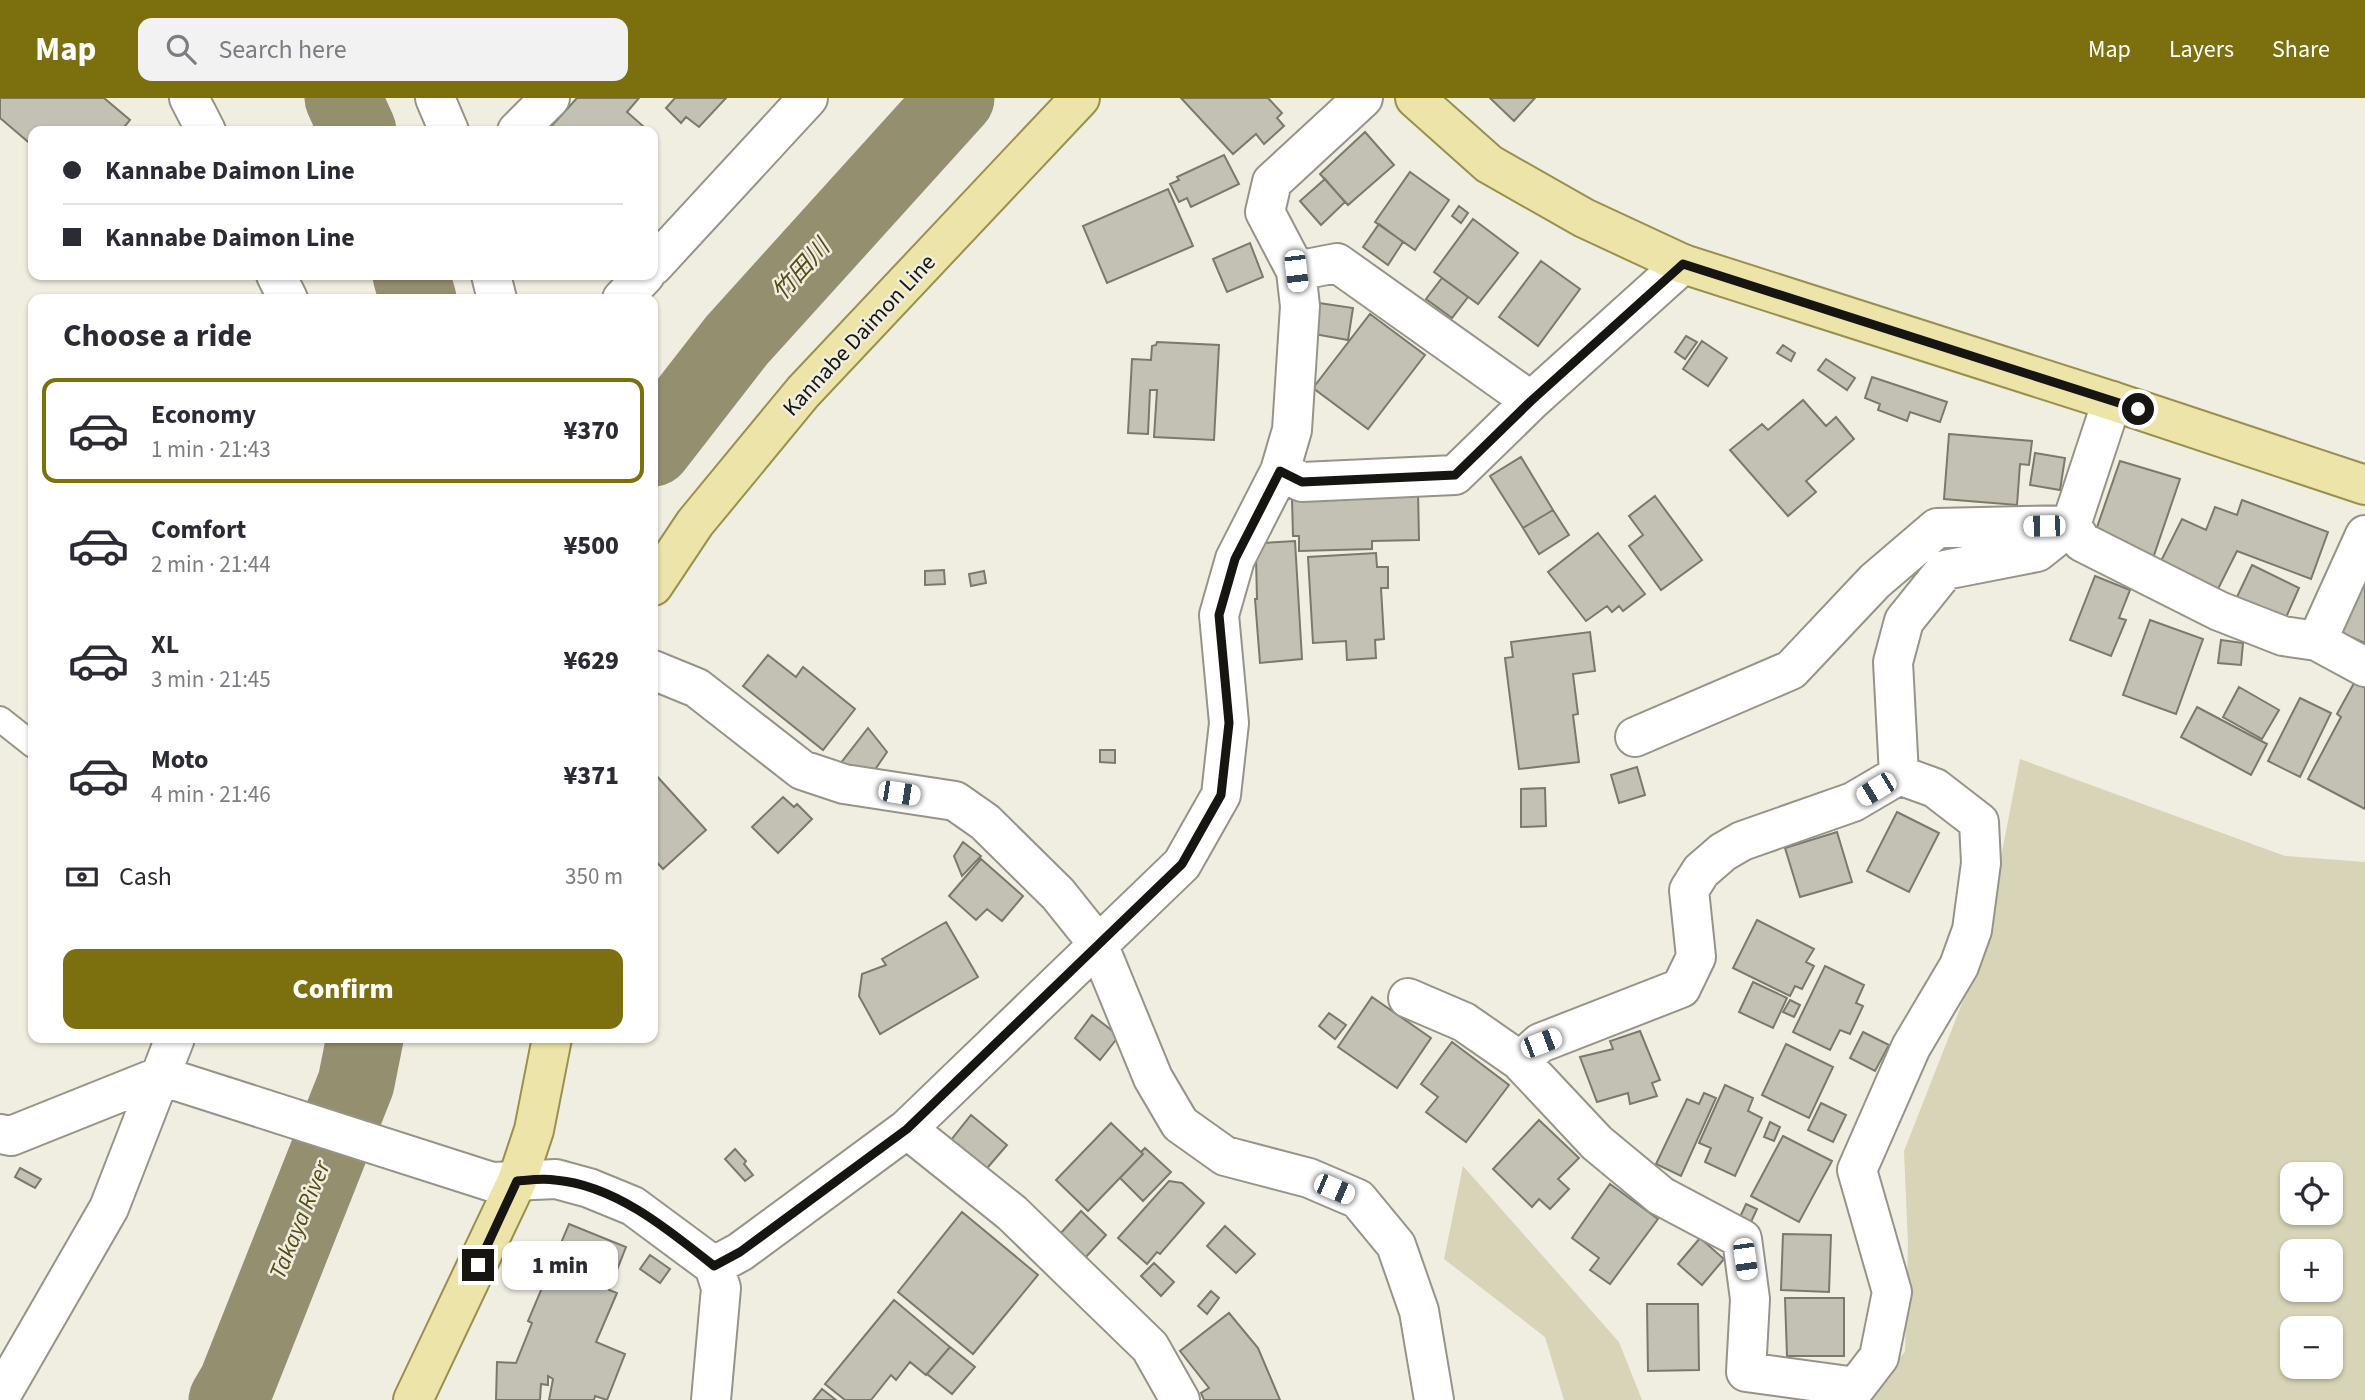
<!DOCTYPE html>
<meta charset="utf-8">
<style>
body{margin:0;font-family:"Source Sans 3","Noto Sans JP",sans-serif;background:#f2f2f3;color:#2b2b33;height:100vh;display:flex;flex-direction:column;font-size:26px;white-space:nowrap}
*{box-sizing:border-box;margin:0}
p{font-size:23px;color:#7c7c81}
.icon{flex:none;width:38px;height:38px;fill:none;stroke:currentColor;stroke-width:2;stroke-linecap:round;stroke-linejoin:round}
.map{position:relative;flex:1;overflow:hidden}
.panel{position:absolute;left:28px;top:196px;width:630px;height:749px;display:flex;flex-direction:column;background:#fff;border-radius:14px;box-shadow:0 2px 5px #0004}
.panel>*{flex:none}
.banner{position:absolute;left:28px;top:28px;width:630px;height:154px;border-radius:14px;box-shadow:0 2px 5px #0004;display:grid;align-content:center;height:154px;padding:0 35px;background:#fff}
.fabs{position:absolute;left:2280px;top:1064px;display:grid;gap:14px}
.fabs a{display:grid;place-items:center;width:63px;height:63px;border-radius:14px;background:#fff;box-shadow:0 2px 5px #0004;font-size:35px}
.end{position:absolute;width:32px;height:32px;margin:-16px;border:9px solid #161511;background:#fff;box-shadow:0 0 0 4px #fff}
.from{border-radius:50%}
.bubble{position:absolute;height:49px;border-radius:14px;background:#fff;box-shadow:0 2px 5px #0004;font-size:23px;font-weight:800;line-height:49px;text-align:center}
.car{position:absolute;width:21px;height:42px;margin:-21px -10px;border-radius:9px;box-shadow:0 0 5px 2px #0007;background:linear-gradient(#fff 24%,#345 0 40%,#fff 0 76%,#345 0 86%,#fff 0)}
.banner b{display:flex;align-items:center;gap:24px;height:66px;font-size:26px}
.banner b+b{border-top:2px solid #e1e1e2}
.banner i{width:18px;height:18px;background:#2b2b33}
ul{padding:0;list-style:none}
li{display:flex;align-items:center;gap:21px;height:105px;margin:0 14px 10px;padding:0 21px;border:4px solid transparent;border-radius:14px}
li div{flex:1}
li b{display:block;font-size:26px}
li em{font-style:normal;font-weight:800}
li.active{border-color:#7c700e}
li>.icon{width:63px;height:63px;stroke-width:1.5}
h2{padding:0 35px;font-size:32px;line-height:84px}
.pay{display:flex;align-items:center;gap:18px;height:77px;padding:0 35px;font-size:26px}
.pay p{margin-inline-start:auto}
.action{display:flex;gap:14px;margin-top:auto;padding:14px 35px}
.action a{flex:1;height:80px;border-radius:14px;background:#7c700e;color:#fff;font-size:28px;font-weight:800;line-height:80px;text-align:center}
header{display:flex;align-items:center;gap:42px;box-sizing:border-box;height:98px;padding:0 35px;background:#7c700e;color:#fff}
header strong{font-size:33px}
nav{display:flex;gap:38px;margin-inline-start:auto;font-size:24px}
.search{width:490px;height:63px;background:#f2f2f3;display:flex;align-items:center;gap:18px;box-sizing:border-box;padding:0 24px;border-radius:14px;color:#7c7c81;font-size:26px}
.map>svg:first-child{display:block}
</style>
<header>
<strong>Map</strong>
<div class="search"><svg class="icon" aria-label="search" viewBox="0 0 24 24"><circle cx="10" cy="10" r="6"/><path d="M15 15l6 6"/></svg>Search here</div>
<nav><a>Map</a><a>Layers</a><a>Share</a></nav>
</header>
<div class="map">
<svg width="2365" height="1302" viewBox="0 0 2365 1302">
<rect width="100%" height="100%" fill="#f0eee1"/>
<path fill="#d7d4b7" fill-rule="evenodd" d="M2020 661 2285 758 2365 764V1302H1869L1905 1253 1908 1146 1904 1053 1972 880 2002 754ZM2292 1076H2331V1115H2292ZM2292 1153H2331V1192H2292ZM2292 1230H2331V1269H2292Z
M1463 1068 1619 1244 1642 1302H1564L1545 1239 1444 1161Z"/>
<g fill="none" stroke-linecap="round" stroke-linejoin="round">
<path stroke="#94906f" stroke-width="77" d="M343 0 358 33
M411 177 418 201
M653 350 737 242 956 0
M227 1302 237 1285 356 985 365 940"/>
</g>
<path fill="#c3c1b4" stroke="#7a796d" stroke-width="2" d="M0 0H104L130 22 121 33H33V48L0 20Z
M577 0H639L627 14 643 28 639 33H547Z
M675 0H726L699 29 686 19 681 25 666 10Z
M1181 0H1268L1282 15 1277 20 1284 28 1264 46 1256 36 1233 56Z
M1490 0H1535L1514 23Z
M1365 34 1394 67 1348 107 1320 76Z
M1224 57 1239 86 1191 109 1187 100 1179 104 1170 86 1179 82 1177 79Z
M1410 74 1449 102 1415 152 1375 124Z
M1325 81 1345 104 1321 127 1300 103Z
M1168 91 1193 148 1107 185 1083 128Z
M1459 108 1468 115 1461 125 1452 118Z
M1473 121 1518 155 1478 206 1434 174Z
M1379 126 1403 144 1388 167 1363 149Z
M1250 145 1263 179 1227 194 1213 161Z
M1541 163 1580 191 1538 248 1499 219Z
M1442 180 1468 199 1452 220 1426 201Z
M1319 205 1353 210 1348 242 1314 236Z
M1370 216 1425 257 1368 331 1313 290Z
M1686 238 1697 244 1685 261 1675 254Z
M1702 243 1727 260 1708 288 1683 271Z
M1157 244 1219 247 1214 342 1154 339 1157 292H1150L1148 336 1128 335 1132 261 1151 262 1152 248 1156 247Z
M1783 247 1795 255 1791 263 1777 255Z
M1826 261 1855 280 1847 292 1818 272Z
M1872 279 1947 304 1940 324 1910 314 1907 323 1878 312 1880 306 1865 300Z
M1803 302 1826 328 1836 319 1854 341 1806 383 1816 394 1788 418 1730 352 1762 326 1768 332Z
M1949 336 2032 343 2029 367 2020 366 2017 407 1944 401Z
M2035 355 2065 360 2060 392 2030 387Z
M1521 359 1553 412 1523 430 1490 378Z
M2120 363 2180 381 2152 463 2095 435Z
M1418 393 1419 442 1372 443V451L1299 453V438H1293L1292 400Z
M1655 398 1702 462 1661 492 1629 448 1643 437 1629 418Z
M2242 402 2328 434 2311 481 2237 453 2216 495 2159 467 2182 421 2206 432 2215 409 2237 417Z
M1553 412 1569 437 1539 456 1523 430Z
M1598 435 1645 496 1623 513 1619 508 1612 514 1607 508 1586 523 1548 474Z
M1295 443 1302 561 1260 565 1255 501H1257L1256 460 1262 445Z
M1376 455 1377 469H1388V490H1381L1384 541 1375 542 1376 560 1347 562 1346 543 1313 545 1308 459Z
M2252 467 2299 490 2284 524 2236 501Z
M944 472 945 486 925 487V473Z
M984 473 986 485 971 488 969 476Z
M2095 478 2130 492 2119 520 2126 522 2111 558 2070 542Z
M2365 482V545L2340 534Z
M2150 522 2203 541 2176 616 2123 597Z
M1590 534 1595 573 1573 576 1578 616 1573 617 1579 664 1519 671 1505 560 1513 559 1511 544Z
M2221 542 2243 545 2241 567 2218 565Z
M768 557 796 579 803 569 855 611 823 652 743 588Z
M2359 576 2365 579V711L2308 681 2341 619 2337 616Z
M2239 589 2279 612 2262 641 2223 619Z
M2300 600 2331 615 2300 679 2268 663Z
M2197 609 2267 646 2251 677 2181 639Z
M868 630 887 654 870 679 840 666Z
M1100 652H1115V665L1100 664Z
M1637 669 1645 697 1619 705 1611 677Z
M654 675 706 732 663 771 653 760Z
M1545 690 1546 728 1521 729V691Z
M783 699 794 709 797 706 812 721 778 755 752 729Z
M1897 714 1939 735 1909 794 1867 773Z
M1837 734 1852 784 1800 799 1785 750Z
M963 744 981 758 962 778 954 758Z
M981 761 1023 798 1002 823 987 811 976 822 949 798Z
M1757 822 1814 851 1806 864 1814 868 1802 891 1795 888 1790 898 1733 870Z
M946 824 978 879 880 936 859 898 862 876 886 867 882 861Z
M1825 868 1864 887 1856 905 1863 908 1850 936 1840 932 1830 952 1793 934Z
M1753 884 1787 900 1773 930 1739 914Z
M1372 899 1431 940 1397 990 1338 949Z
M1790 902 1800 907 1794 919 1783 914Z
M1329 915 1346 927 1335 941 1319 928Z
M1092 917 1119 938 1100 962 1075 940Z
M1640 933 1660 982 1652 985 1657 998 1630 1006 1628 995 1597 1004 1580 959 1613 951 1610 943Z
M1863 934 1889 947 1875 973 1850 960Z
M1452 944 1509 987 1466 1044 1426 1014 1438 999 1421 986Z
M1786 946 1833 969 1809 1020 1762 997Z
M1725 987 1753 1000 1748 1013 1762 1020 1735 1078 1705 1064 1711 1050 1699 1045Z
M1704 995 1716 1000 1681 1078 1656 1066 1687 1001 1699 1006Z
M1821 1005 1846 1017 1833 1044 1808 1032Z
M971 1017 1007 1047 982 1076 947 1047Z
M1539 1022 1579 1060 1558 1081 1569 1091 1550 1111 1539 1101 1532 1109 1493 1071Z
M1770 1024 1780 1029 1774 1043 1764 1039Z
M1111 1025 1143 1056 1088 1113 1056 1082Z
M1783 1038 1832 1063 1799 1124 1751 1098Z
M1145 1050 1171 1074 1143 1103 1120 1080 1143 1056 1141 1054Z
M735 1051 746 1063 744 1066 753 1077 745 1083 725 1061Z
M20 1070 41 1081 35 1090 15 1079Z
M1169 1083 1182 1085 1204 1105 1160 1156 1157 1154 1147 1166 1118 1140Z
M1610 1086 1658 1121 1610 1186 1590 1172 1599 1160 1572 1140Z
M1746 1106 1757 1111 1751 1124 1740 1119Z
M1081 1113 1106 1137 1085 1160 1060 1136Z
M962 1114 1038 1177 973 1256 898 1194Z
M569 1126 626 1149 609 1192 617 1195 596 1244 625 1256 607 1302 595 1298 594 1302H549L553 1281 548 1278V1287L541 1286 540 1302H496L497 1264 516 1265 532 1225 528 1223Z
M1225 1128 1255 1156 1236 1175 1207 1148Z
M1783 1136 1831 1137 1829 1194 1781 1192Z
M1700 1140 1724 1161 1702 1187 1678 1166Z
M650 1157 670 1171 660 1185 640 1171Z
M1154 1165 1174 1184 1161 1198 1141 1178Z
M1211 1193 1219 1200 1207 1216 1198 1208Z
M1785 1200H1844V1258H1787Z
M894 1202 950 1249 926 1277 910 1264 896 1282 891 1277 871 1302H845L825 1286Z
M1647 1206H1698L1699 1272 1648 1273Z
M1229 1215 1258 1250 1280 1302H1204L1201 1295 1209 1290 1180 1253Z
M950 1249 975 1269 952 1296 927 1276Z
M822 1291 836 1302H813Z"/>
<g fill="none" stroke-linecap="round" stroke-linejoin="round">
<defs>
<path id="service" d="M0 621 33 647"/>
<path id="minor" d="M189 0 206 33
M435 0 449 33
M517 33 550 0
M653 168 808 0
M1296 173 1337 165 1531 303 1683 166
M276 177 288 201
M491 177 497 201
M622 201 645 177
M1280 373 1302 384 1455 377 1531 303
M2317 543 2365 437
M653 572 697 590 802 672 844 686 955 703 985 724 1058 796 1098 846 1153 980 1180 1026 1225 1058 1309 1080 1358 1101 1396 1147 1419 1213 1434 1302
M1635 639 1791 572 1875 483 1937 430 2071 427 2082 444 2219 513 2283 538 2317 543 2365 569
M1408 900 1464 924 1520 963 1597 1045 1661 1098 1742 1141 1750 1201 1746 1274 1856 1289 1879 1259 1892 1194 1857 1072 1911 949 1959 868 1972 832 1981 765 1979 724 1935 690 1899 677
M1520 963 1540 945 1681 890 1696 859 1689 792 1701 773 1723 754 1742 743 1853 704 1899 677 1893 564 1904 523 1945 472 2037 454 2071 427 2112 303
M907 1031 1012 1115 1150 1249 1180 1302
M0 1036 11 1038 161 978 492 1084 556 1081 589 1090 633 1108 714 1168 721 1190 711 1302
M714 1168 740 1154 907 1031 1182 766 1221 697 1229 625 1219 517 1235 461 1280 373 1292 332 1300 208 1296 173 1265 114 1272 84 1363 0
M0 1299 109 1110 175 940"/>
<path id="primary" d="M1415 0 1489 66 1584 120 1683 166 2112 303 2365 387
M653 488 695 425 803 294 1080 0
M413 1302 517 1083 534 1032 552 940"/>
</defs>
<use href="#service" stroke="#969488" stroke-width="28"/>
<use href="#minor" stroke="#969488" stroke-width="42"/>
<use href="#primary" stroke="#99904d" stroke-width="42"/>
<use href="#service" stroke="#fff" stroke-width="24"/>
<use href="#minor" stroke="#fff" stroke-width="38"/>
<use href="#primary" stroke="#ece4a8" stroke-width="38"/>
</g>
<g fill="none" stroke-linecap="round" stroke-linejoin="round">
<path stroke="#161511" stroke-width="9" d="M478 1167 517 1083C529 1082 543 1080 555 1082 615 1087 669 1132 714 1168L740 1154 907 1031 1182 766 1221 697 1229 625 1219 517 1235 461 1280 373 1302 384 1455 377 1531 303 1683 166 2138 311"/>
</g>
<g text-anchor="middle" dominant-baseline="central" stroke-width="5" stroke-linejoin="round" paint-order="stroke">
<g font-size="23" fill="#161511" stroke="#f0eee1">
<text transform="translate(859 237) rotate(-47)">Kannabe Daimon Line</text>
</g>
<g font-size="24" font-style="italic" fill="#544c12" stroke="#f0eee1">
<text transform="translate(801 172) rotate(-48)">竹田川</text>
<text transform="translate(300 1122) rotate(-68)">Takaya River</text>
</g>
</g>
</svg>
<div class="fabs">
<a><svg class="icon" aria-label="locate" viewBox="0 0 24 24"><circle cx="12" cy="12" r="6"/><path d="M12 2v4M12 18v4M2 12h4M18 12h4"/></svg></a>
<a>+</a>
<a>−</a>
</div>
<i class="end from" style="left:2138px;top:311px"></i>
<i class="end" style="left:478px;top:1167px"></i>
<div class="bubble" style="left:502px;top:1143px;width:116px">1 min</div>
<i class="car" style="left:1296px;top:173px;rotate:173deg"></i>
<i class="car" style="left:2044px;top:428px;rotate:269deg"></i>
<i class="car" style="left:1876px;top:691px;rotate:239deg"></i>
<i class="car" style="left:899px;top:695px;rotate:99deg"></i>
<i class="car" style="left:1541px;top:945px;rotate:69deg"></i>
<i class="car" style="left:1334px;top:1091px;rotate:113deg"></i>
<i class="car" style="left:1745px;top:1161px;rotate:172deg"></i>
<div class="banner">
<b><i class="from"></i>Kannabe Daimon Line</b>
<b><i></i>Kannabe Daimon Line</b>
</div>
<section class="panel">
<h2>Choose a ride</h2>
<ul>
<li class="active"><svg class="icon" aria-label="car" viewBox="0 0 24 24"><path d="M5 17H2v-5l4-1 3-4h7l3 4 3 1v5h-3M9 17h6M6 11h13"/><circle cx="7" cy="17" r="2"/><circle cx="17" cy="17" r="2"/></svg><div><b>Economy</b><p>1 min · 21:43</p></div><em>¥370</em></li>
<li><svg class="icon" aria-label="car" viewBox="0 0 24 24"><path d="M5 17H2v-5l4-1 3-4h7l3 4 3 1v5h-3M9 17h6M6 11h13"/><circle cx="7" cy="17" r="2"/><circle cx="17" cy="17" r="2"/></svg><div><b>Comfort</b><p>2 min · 21:44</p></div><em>¥500</em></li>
<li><svg class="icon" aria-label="car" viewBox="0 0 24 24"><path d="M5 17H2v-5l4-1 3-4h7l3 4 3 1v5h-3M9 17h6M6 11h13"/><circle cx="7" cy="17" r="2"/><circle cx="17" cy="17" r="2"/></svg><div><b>XL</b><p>3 min · 21:45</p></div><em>¥629</em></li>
<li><svg class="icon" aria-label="car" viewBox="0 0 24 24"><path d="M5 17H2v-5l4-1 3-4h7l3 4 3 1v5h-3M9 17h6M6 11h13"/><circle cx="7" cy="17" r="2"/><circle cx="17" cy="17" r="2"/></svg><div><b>Moto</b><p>4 min · 21:46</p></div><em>¥371</em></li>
</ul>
<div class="pay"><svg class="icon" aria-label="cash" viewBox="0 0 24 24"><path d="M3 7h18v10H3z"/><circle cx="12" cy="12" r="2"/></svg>Cash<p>350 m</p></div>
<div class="action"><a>Confirm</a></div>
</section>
</div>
